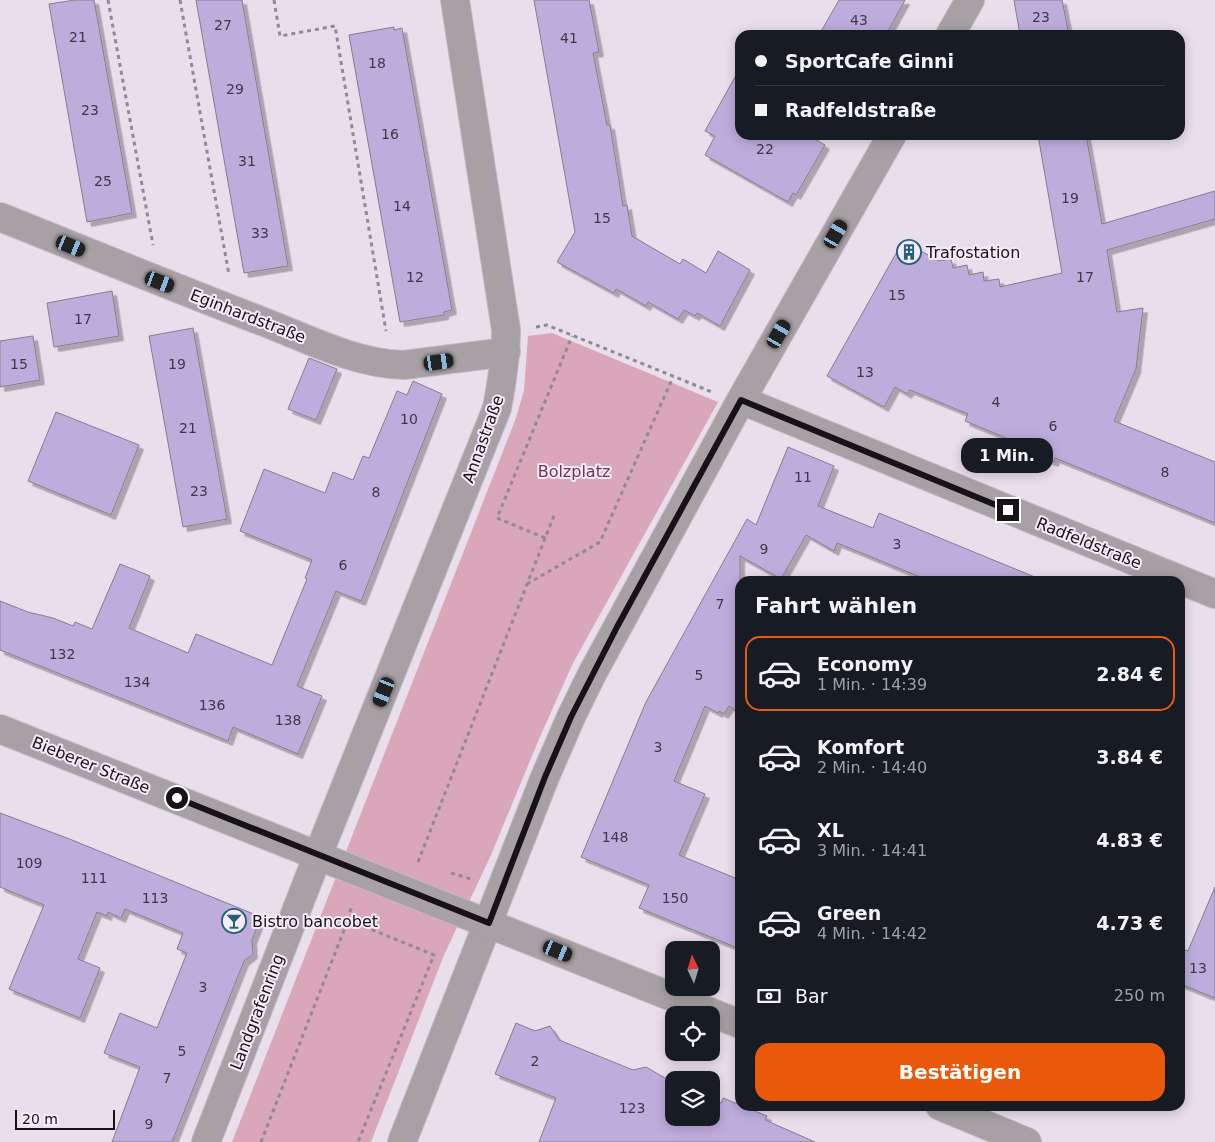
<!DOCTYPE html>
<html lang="de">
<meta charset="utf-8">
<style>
body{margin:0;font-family:"DejaVu Sans",sans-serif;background:#242831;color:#f1f3f6;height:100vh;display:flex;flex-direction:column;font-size:19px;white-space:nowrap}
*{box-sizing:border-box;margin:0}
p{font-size:16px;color:#9ea1a6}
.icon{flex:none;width:28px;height:28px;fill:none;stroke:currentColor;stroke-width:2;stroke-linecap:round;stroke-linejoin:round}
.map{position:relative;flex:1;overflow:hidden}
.drawer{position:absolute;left:735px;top:576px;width:450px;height:535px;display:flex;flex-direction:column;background:#171b24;border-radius:15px;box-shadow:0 2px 12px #0003}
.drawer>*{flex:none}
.banner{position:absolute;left:735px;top:30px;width:450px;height:110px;border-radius:15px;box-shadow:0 2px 12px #0003;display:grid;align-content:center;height:110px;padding:0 20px;background:#171b24}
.needle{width:32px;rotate:356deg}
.controls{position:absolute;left:665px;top:941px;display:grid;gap:10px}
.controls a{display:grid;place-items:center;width:55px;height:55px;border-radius:10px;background:#171b24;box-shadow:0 2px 12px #0003;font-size:25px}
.scale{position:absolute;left:15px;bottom:12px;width:100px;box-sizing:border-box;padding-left:5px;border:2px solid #161217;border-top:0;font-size:14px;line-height:18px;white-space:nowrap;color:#161217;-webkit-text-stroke:4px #f6ebf9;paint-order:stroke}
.end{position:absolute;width:22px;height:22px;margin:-11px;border:6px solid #161217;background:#fff;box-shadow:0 0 0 2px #fff}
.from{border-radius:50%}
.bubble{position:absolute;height:35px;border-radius:15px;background:#171b24;box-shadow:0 2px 12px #0003;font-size:16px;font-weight:800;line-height:35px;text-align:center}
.car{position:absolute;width:15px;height:30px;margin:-15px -8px;border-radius:6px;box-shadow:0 0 4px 1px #0007;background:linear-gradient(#222 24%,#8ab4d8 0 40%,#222 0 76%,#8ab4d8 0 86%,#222 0)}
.banner b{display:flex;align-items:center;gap:18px;height:48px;font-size:19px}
.banner b+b{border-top:1px solid #363941}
.banner i{width:12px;height:12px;background:#f1f3f6}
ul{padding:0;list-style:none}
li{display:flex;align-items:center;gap:15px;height:75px;margin:0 10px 8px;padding:0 10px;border:2px solid transparent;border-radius:15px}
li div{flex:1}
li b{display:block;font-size:19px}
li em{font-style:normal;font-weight:800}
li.current{border-color:#ea580c}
li>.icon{width:45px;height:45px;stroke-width:1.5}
h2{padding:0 20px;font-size:22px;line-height:60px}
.pay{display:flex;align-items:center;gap:12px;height:55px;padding:0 20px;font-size:19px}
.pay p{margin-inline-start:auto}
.action{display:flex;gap:10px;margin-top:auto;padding:10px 20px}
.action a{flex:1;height:58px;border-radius:15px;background:#ea580c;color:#fff;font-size:20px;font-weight:800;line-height:58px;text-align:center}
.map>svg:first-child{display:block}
</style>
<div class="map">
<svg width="1215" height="1142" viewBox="0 0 1215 1142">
<defs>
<filter id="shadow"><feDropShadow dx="4.5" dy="4.5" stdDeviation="0" flood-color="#0004"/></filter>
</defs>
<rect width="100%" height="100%" fill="#e9deec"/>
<path fill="#d9a7b9" d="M552 333 718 402 573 663 539 739 491 855 444 955 371 1142H232L516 418 524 390 528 336Z"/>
<path fill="#beacdc" stroke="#837e8c" filter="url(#shadow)" d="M75 0H94L132 213 87 222 49 4Z
M196 0H242L288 266 244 273Z
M534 0H589L599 52 593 53 607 125H610L623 206 627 205 632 236 680 264 683 259 706 273 718 251 750 270 720 326 697 313 695 316 684 310 678 319 648 302 646 306 616 289 614 293 557 262 575 232Z
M839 0H905L886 35H819Z
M1014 0H1062L1069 35H1020Z
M394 27V30L402 28 452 310 444 312V315L400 322 349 35Z
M740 68V135H808L825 145 796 195 793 193 788 202 705 155 715 136 705 131Z
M1038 135H1086L1102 224 1215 191V219L1107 250 1117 312 1143 308 1136 369 1114 421 1215 462V523L1055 458 1054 462 1026 451 1028 447 965 421 968 414 910 390 907 394 895 387 884 407 827 376 903 241 939 261 951 259 953 268 967 265 969 275 983 272 984 281 999 279 1000 287 1062 273Z
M112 291 119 336 54 347 47 303Z
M193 328 227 519 183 527 149 336Z
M33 336 40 380 0 387V341Z
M309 358 337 369 316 420 288 409Z
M413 381 442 394 361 601 336 591 297 686 322 696 298 754 233 727 228 741 0 650V601L28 612 53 618 73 626 75 622 92 629 120 564 150 576 129 628 188 653 196 634 272 665 307 579 305 578 312 560 240 531 264 469 325 493 333 472 353 480 363 456 369 458 397 391 407 395Z
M56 412 139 445 111 515 28 481Z
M788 447 834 466 818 506 873 528 879 513 1042 580 930 581 837 543 834 551 806 535 781 579 740 556V713L729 706 724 714 719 711 718 713 705 706 674 781 705 794 679 855 740 880V949L639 908 649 885 581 857 646 702 747 519 756 525Z
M0 813 67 838 261 917 252 940 253 954 244 961 172 1142H112L140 1067 104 1053 120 1013 157 1028 187 953 177 949 183 933 125 909 121 918 108 912 107 916 97 912 78 959 100 968 80 1018 9 989 44 905 0 887Z
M1215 887V998L1180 984V948L1188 951Z
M516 1023 535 1031 550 1026 559 1040 633 1070 646 1067 674 1083V1118H711V1099L721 1103 723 1098 767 1116 765 1120 815 1142H539L556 1098 495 1074Z"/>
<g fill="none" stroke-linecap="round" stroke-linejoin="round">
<defs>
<path id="minor" d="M950 35 970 0
M0 217C88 252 175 288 264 322 308 339 356 364 404 365L506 352
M741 400 1215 594
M206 1142 318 855 497 408C502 382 506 357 506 330L455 0
M402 1142 545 777 571 717 592 674 741 400 892 135"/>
<path id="tertiary" d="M0 729 740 1024
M940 1106 1027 1142"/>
</defs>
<use href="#minor" stroke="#c3b9c6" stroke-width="30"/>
<use href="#tertiary" stroke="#c3b9c6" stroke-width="30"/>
<path stroke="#918994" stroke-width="3" stroke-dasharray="4 4" stroke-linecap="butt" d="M108 0 153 245
M180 0 229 275
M274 0 280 36 335 26 386 331
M536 327 547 325 712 392
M545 538 497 518 572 336
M527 584 600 542 673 377
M418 862 555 513
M451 873 471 879
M348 920 352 904
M261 1142 348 920 434 955 358 1142"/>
<use href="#minor" stroke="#a7a0a4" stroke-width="28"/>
<use href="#tertiary" stroke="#a7a0a4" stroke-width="28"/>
</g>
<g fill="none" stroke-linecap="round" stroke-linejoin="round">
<path stroke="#161217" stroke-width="6" d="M177 798 489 923 545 777 571 717 617 627 741 400 1008 510"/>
</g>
<defs>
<symbol id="building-ring" viewBox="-11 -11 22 22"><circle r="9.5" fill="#f6ebf9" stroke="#26617a" stroke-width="1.5"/><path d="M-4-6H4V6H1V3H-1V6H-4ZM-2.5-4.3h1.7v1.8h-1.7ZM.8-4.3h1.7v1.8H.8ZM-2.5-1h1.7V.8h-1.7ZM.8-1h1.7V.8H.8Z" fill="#26617a"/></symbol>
<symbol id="bar-ring" viewBox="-11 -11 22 22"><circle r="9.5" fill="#f6ebf9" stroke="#26617a" stroke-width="1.5"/><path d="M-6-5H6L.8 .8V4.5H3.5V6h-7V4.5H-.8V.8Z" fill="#26617a"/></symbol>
</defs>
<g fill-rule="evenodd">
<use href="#building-ring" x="895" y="238" width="28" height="28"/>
<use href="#bar-ring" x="220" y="907" width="28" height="28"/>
</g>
<g text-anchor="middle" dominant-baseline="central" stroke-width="4" stroke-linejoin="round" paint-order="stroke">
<g font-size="14" fill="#403848">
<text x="1041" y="17">23</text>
<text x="859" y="20">43</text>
<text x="223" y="25">27</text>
<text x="78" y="37">21</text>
<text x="569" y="38">41</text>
<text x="377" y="63">18</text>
<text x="235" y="89">29</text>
<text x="90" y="110">23</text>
<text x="390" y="134">16</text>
<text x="765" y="149">22</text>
<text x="247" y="161">31</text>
<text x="103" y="181">25</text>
<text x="1070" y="198">19</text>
<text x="402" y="206">14</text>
<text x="602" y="218">15</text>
<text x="260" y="233">33</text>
<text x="415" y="277">12</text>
<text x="1085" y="277">17</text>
<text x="897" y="295">15</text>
<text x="83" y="319">17</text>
<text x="19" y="364">15</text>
<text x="177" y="364">19</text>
<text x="865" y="372">13</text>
<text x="996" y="402">4</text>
<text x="409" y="419">10</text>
<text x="1053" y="426">6</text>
<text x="188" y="428">21</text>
<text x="1165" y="472">8</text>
<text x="803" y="477">11</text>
<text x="199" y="491">23</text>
<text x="376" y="492">8</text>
<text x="897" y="544">3</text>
<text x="764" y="549">9</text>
<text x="343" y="565">6</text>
<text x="720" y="604">7</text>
<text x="62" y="654">132</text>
<text x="699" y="675">5</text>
<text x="137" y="682">134</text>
<text x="212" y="705">136</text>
<text x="288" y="720">138</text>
<text x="658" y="747">3</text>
<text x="615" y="837">148</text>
<text x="29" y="863">109</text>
<text x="94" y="878">111</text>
<text x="155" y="898">113</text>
<text x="675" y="898">150</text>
<text x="1198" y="968">13</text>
<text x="203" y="987">3</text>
<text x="182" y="1051">5</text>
<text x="535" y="1061">2</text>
<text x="167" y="1078">7</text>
<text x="632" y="1108">123</text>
<text x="149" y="1124">9</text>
</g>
<g font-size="16" fill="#161217" stroke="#f6ebf9" text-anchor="start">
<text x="926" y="252">Trafostation</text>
<text x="252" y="921">Bistro bancobet</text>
</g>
<g font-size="16" fill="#161217" stroke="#f6ebf9">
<text transform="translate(248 316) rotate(21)">Eginhardstraße</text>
<text transform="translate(483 439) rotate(-70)">Annastraße</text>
<text transform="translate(1089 543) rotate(22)">Radfeldstraße</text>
<text transform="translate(91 765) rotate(22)">Bieberer Straße</text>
<text transform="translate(257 1012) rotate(-69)">Landgrafenring</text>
</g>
<g font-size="16" fill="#75324e" stroke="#f6ebf9">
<text x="574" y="471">Bolzplatz</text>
</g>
</g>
</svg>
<div class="controls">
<a><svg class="needle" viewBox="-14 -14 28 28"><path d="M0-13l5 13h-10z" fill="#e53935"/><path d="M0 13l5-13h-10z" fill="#9ea1a6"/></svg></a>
<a><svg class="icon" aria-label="locate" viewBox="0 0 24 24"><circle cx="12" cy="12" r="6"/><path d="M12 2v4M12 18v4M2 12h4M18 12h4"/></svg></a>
<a><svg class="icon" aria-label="layers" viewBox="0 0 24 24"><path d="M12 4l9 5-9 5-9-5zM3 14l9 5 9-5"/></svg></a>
</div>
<div class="scale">20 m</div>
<i class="end from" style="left:177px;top:798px"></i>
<i class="end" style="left:1008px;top:510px"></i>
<div class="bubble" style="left:961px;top:438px;width:92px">1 Min.</div>
<i class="car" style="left:836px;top:234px;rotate:30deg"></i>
<i class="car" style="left:71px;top:246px;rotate:112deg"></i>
<i class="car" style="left:160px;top:282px;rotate:111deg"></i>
<i class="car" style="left:779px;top:334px;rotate:30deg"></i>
<i class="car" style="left:439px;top:362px;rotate:82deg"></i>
<i class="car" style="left:384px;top:692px;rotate:202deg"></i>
<i class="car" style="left:558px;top:951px;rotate:112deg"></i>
<div class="banner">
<b><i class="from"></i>SportCafe Ginni</b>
<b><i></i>Radfeldstraße</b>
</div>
<section class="drawer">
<h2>Fahrt wählen</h2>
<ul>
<li class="current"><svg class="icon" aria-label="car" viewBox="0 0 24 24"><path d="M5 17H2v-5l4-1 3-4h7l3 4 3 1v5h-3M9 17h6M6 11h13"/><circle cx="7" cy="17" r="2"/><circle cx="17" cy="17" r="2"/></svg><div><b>Economy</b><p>1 Min. · 14:39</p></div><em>2.84 €</em></li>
<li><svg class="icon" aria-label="car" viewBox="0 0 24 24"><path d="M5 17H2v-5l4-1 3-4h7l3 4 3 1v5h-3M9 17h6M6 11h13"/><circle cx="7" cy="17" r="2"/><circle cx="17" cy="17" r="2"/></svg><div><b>Komfort</b><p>2 Min. · 14:40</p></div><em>3.84 €</em></li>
<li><svg class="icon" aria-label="car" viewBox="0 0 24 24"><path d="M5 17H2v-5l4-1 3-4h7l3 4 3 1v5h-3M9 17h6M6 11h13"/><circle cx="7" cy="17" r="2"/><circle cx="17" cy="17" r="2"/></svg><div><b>XL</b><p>3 Min. · 14:41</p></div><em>4.83 €</em></li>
<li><svg class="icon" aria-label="car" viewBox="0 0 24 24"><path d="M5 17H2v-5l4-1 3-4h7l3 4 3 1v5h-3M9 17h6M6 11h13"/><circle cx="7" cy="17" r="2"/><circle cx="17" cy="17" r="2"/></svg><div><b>Green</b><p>4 Min. · 14:42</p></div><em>4.73 €</em></li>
</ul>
<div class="pay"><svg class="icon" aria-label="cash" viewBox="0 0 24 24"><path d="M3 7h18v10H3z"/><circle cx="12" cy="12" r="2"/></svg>Bar<p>250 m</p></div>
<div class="action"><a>Bestätigen</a></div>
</section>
</div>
